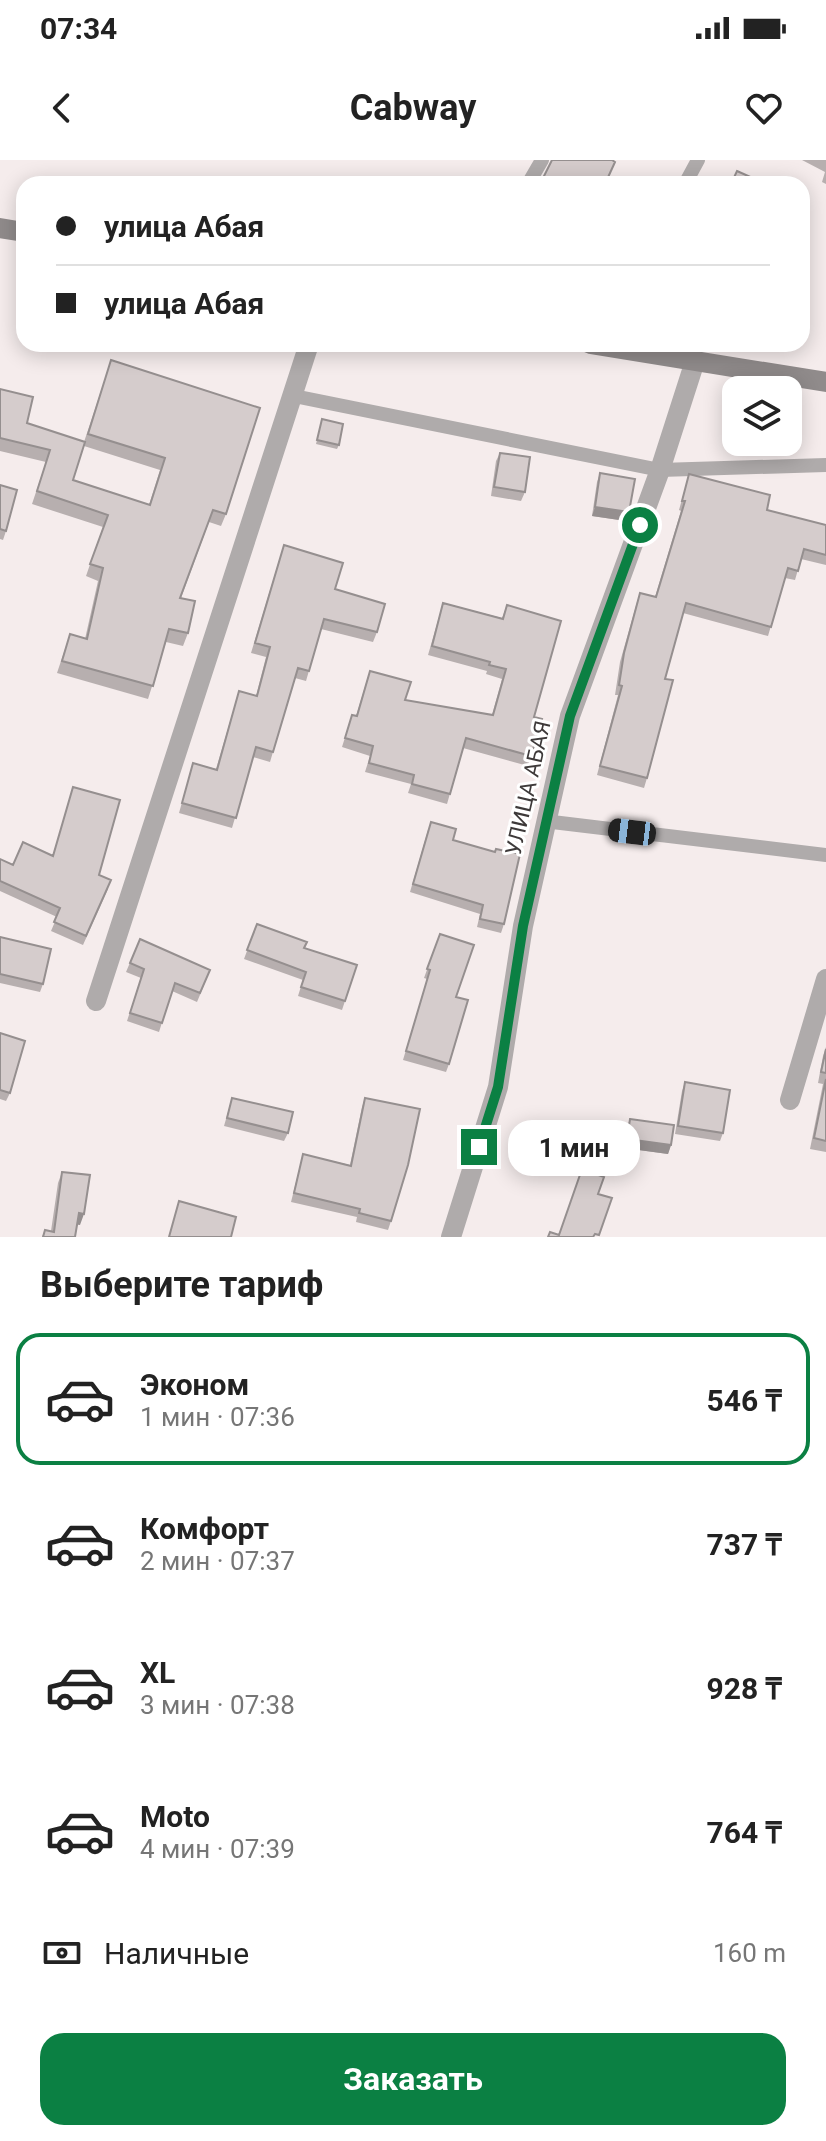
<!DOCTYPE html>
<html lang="ru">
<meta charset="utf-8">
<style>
body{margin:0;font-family:Roboto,sans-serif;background:#f6f6f6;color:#222;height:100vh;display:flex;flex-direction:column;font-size:30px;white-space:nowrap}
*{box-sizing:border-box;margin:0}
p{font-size:26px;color:#767676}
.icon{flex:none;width:44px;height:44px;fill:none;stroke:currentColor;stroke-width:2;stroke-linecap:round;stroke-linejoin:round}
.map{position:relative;height:1077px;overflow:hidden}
.drawer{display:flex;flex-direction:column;background:#fff;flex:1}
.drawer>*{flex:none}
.top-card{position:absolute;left:16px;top:16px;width:794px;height:176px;border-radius:24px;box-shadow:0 4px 20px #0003;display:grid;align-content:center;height:176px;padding:0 40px;background:#fff}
.tools{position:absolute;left:722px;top:216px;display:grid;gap:16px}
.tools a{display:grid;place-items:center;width:80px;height:80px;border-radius:16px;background:#fff;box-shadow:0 4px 20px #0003;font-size:40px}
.end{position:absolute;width:36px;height:36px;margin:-18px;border:10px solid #0b8043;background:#fff;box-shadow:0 0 0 4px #fff}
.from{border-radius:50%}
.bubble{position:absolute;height:56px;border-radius:24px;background:#fff;box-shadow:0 4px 20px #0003;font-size:26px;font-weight:700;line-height:56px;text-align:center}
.car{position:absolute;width:24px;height:48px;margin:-24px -12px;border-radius:10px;box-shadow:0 0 6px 2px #0007;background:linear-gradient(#222 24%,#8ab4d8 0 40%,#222 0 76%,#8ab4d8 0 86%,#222 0)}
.top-card b{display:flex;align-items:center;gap:28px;height:76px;font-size:30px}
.top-card b+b{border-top:2px solid #e0e0e0}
.top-card i{width:20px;height:20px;background:#222}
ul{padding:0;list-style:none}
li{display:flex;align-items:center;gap:24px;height:132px;margin:0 16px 12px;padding:0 24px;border:4px solid transparent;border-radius:24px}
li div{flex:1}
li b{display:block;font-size:30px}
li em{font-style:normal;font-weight:700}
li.selected{border-color:#0b8043}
li>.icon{width:72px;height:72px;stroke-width:1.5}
h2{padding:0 40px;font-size:36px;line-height:96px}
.pay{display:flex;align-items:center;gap:20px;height:88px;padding:0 40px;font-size:30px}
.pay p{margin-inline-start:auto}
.cta{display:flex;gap:16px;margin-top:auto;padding:16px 40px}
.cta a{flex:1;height:92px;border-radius:24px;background:#0b8043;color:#fff;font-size:32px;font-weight:700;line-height:92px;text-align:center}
.status{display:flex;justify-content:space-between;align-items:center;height:56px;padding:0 40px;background:#fff;direction:ltr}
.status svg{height:22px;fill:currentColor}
header{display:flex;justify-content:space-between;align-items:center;height:104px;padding:0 40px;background:#fff;font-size:36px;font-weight:700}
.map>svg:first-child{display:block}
</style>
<div class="status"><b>07:34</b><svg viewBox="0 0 49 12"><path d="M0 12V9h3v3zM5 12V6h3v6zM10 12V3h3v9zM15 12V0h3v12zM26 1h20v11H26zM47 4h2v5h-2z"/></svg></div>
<header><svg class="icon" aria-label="back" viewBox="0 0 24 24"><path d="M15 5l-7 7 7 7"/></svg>Cabway<svg class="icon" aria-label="heart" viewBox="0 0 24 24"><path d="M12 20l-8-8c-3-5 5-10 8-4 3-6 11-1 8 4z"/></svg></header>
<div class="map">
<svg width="826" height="1077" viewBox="0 0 826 1077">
<rect width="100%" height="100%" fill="#f5ecec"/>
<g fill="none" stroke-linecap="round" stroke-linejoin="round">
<path stroke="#afabab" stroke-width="14" d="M528 24 542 0
M685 24 698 0
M294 236 660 310 826 305
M544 661 826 695"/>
<path stroke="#afabab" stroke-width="20" d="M96 841 309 184
M790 940 826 819
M451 1077 498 927 523 766 570 556 660 310 695 201"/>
<path stroke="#908b8b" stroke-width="20" d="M0 68 24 72
M590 184 826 222"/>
</g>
<path fill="#b7afaf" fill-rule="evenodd" d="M802 0H826V24L822 22 825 12Z
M107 213 226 354 221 366 209 362 181 438 188 473 183 486 166 482 148 539 57 513 70 474 85 479 98 421 86 416 103 367 32 344 46 302 0 291V229L27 263 84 282ZM84 286 160 310 149 345 73 320Z
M321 264 339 285 337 289 316 284Z
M500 293 525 332 521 341 491 336 496 301Z
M600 313 626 361 592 356 597 322Z
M689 314 767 350 826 365V405L801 399 795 420 785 418 768 476 683 453 665 519 647 618 644 628 597 615 618 535H615L620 502 637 442 640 433 655 437 681 351 679 350Z
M0 325 6 371 3 380 0 379Z
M281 394 335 429 377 472 373 482 321 469 306 521 295 518 270 602 253 597 232 668 179 653 193 603 216 609 239 531 256 536 266 497 251 493Z
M443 443 502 458 507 445 534 557 531 596 528 606 463 588 447 644 408 633 411 624 365 612 370 596 342 587 352 555 356 556 367 520 405 540 492 555 502 519 486 514 487 511 428 495Z
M73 627 99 715 108 729 83 785 51 771 57 757 0 731V699L13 705 53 696Z
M428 670 453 680 495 692 504 764 501 773 477 767 480 754 410 732Z
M257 764 304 788 357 805 342 850 298 836 303 820 244 799Z
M440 774 456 837 449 904 446 912 403 900 427 819 424 818Z
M0 777 43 824 40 832 0 823Z
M140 779 207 818 197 842 172 831 159 872 127 861 141 818 126 812Z
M0 873 10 933 6 941 0 939Z
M826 887V992L810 989 823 924 818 923 823 896Z
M685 922 723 973 720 981 675 974 682 931Z
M232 938 288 973 284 981 224 966Z
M365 938 391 1061 388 1070 356 1062 357 1057 291 1042 303 994 350 1005 362 947Z
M630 959 671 985 668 994 624 988 627 967Z
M62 1012 80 1065 77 1064 75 1077H42L45 1070 51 1071 58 1023Z"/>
<path fill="#958f8f" d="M595 347 629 352 626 361 592 356Z
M627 979 671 985 668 994 624 988Z
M79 1053 84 1054 80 1065 75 1064Z"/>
<path fill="#d5cccc" stroke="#958f8f" stroke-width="2" d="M552 0H612L615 2 605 24H540Z
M737 11 766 24H731Z
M111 200 260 248 226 354 213 350 180 438 195 441 188 473 169 469 153 526 62 501 70 474 87 479 103 408 90 404 108 355 37 331 50 290 0 278V229L33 237 27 263 85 282 73 320 150 345 165 298 88 274Z
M322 259 343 264 339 285 317 280Z
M500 293 530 297 525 332 494 327Z
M600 313 635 319 629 352 595 347Z
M689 314 770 335 767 350 826 365V395L804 389 798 411 788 408 771 467 686 443 665 519 673 520 647 618 600 606 622 526 619 525 624 493 640 433 656 437 685 341H682Z
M0 325 17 330 6 371 0 369Z
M284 385 343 403 335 429 385 444 377 472 324 459 309 511 298 508 273 592 256 587 236 658 182 643 193 603 217 610 239 531 257 536 270 487 255 483Z
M443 443 503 459 507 445 561 461 534 557 542 559 531 596 466 578 450 634 412 624 414 615 369 603 373 586 345 578 352 555 357 556 370 511 411 522 405 540 493 555 506 509 489 505 490 502 432 486Z
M73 627 120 640 99 715 111 720 86 776 54 762 60 748 0 721V699L13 705 23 682 53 696Z
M431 662 456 669 453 680 495 692 496 689 520 694 504 764 480 759 483 745 413 724Z
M257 764 307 782 304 788 357 805 345 841 301 827 306 812 247 790Z
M440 774 474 785 456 837 468 840 449 904 406 891 430 810 427 809Z
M0 777 51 789 43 824 0 814Z
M140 779 210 810 200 833 175 823 162 863 130 853 144 809 130 803Z
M0 873 25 881 10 933 0 930Z
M826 889V913L821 912Z
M826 919V981L814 978Z
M685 922 730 930 723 973 678 966Z
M232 938 293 952 288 973 227 958Z
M365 938 420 949 408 1005 391 1061 359 1053 360 1049 294 1033 303 994 351 1006Z
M630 959 674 965 671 985 627 979Z
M582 1009 604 1017 598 1034 612 1038 599 1075 595 1074 593 1077H548L550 1072 559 1075Z
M62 1012 90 1015 84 1054 79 1053 75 1077H43L45 1070 54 1072Z
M179 1041 236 1057 231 1077H169Z"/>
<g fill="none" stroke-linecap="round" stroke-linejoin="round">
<path stroke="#0b8043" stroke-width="10" d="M479 987 498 927 523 766 570 556 640 365"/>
</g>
<g text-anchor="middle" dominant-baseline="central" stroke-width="6" stroke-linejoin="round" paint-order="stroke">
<g font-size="22" fill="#3d3939" stroke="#fff">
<text transform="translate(528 628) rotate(-77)">УЛИЦА АБАЯ</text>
</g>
</g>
</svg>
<div class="tools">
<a><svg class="icon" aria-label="layers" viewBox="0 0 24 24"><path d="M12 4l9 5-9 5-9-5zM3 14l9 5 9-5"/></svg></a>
</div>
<i class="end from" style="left:640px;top:365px"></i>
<i class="end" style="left:479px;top:987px"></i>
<div class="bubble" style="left:508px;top:960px;width:132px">1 мин</div>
<i class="car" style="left:632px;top:672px;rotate:277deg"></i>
<div class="top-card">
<b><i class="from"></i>улица Абая</b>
<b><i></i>улица Абая</b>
</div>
</div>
<section class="drawer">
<h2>Выберите тариф</h2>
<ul>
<li class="selected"><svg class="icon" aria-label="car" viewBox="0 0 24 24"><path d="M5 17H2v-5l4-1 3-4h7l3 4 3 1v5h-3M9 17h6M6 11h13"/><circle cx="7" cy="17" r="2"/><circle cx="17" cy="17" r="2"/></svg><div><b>Эконом</b><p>1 мин · 07:36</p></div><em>546 ₸</em></li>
<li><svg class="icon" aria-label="car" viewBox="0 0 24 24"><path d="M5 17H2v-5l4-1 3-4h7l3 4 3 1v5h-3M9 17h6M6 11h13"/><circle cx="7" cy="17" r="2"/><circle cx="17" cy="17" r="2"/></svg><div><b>Комфорт</b><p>2 мин · 07:37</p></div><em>737 ₸</em></li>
<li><svg class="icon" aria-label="car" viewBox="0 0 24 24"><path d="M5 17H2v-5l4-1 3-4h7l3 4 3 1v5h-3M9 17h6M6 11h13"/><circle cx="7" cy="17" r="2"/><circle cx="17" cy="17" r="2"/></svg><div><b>XL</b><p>3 мин · 07:38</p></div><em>928 ₸</em></li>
<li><svg class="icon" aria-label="car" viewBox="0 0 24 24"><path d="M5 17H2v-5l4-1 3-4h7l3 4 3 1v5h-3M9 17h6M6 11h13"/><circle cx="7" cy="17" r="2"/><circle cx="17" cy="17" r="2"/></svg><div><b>Moto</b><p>4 мин · 07:39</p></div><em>764 ₸</em></li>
</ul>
<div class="pay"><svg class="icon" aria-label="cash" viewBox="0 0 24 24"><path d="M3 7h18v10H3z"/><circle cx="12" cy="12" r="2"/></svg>Наличные<p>160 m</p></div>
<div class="cta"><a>Заказать</a></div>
</section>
